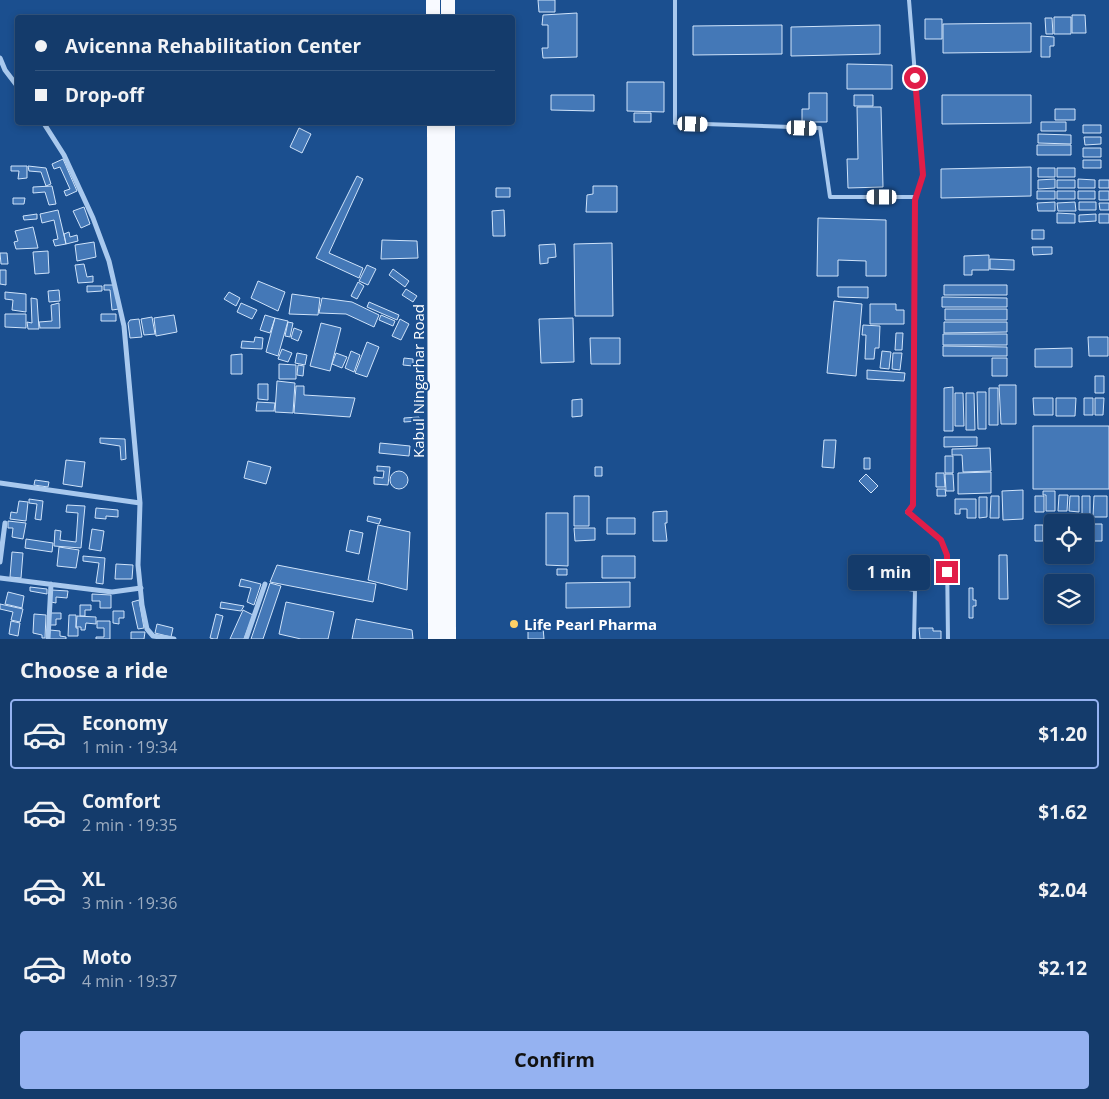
<!DOCTYPE html>
<meta charset="utf-8">
<style>
body{margin:0;font-family:"Open Sans",sans-serif;background:#214673;color:#f1f3f6;height:100vh;display:flex;flex-direction:column;font-size:19px;white-space:nowrap}
*{box-sizing:border-box;margin:0}
p{font-size:16px;color:#9dadc1}
.icon{flex:none;width:28px;height:28px;fill:none;stroke:currentColor;stroke-width:2;stroke-linecap:round;stroke-linejoin:round}
.map{position:relative;height:639px;overflow:hidden}
.drawer{display:flex;flex-direction:column;background:#143b6b;flex:1}
.drawer>*{flex:none}
.hud{position:absolute;left:15px;top:15px;width:500px;height:110px;border-radius:5px;box-shadow:0 2px 8px #0003,0 0 0 1px #33557e;display:grid;align-content:center;height:110px;padding:0 20px;background:#143b6b}
.fabs{position:absolute;left:1044px;top:514px;display:grid;gap:10px}
.fabs a{display:grid;place-items:center;width:50px;height:50px;border-radius:5px;background:#143b6b;box-shadow:0 2px 8px #0003,0 0 0 1px #33557e;font-size:25px}
.end{position:absolute;width:22px;height:22px;margin:-11px;border:6px solid #e11d48;background:#fff;box-shadow:0 0 0 2px #fff}
.from{border-radius:50%}
.bubble{position:absolute;height:35px;border-radius:5px;background:#143b6b;box-shadow:0 2px 8px #0003,0 0 0 1px #33557e;font-size:16px;font-weight:700;line-height:35px;text-align:center}
.car{position:absolute;width:15px;height:30px;margin:-15px -8px;border-radius:6px;box-shadow:0 0 4px 1px #0007;background:linear-gradient(#fff 24%,#345 0 40%,#fff 0 76%,#345 0 86%,#fff 0)}
.hud b{display:flex;align-items:center;gap:18px;height:48px;font-size:19px}
.hud b+b{border-top:1px solid #33557e}
.hud i{width:12px;height:12px;background:#f1f3f6}
ul{padding:0;list-style:none}
li{display:flex;align-items:center;gap:15px;height:70px;margin:0 10px 8px;padding:0 10px;border:2px solid transparent;border-radius:5px}
li div{flex:1}
li b{display:block;font-size:19px}
li em{font-style:normal;font-weight:700}
li.current{border-color:#95b2f1}
li>.icon{width:45px;height:45px;stroke-width:1.5}
h2{padding:0 20px;font-size:22px;line-height:60px}
.action{display:flex;gap:10px;margin-top:auto;padding:10px 20px}
.action a{flex:1;height:58px;border-radius:5px;background:#95b2f1;color:#111;font-size:20px;font-weight:700;line-height:58px;text-align:center}
.map>svg:first-child{display:block}
</style>
<div class="map">
<svg width="1109" height="639" viewBox="0 0 1109 639">
<rect width="100%" height="100%" fill="#1b4f8f"/>
<path fill="#4478b7" stroke="#cfe3fa" d="M538 0H555V12H539Z
M577 13V57L543 58 542 48H548V25H542L543 15Z
M1072 15H1085L1086 33H1072Z
M1054 17H1071V34H1054Z
M1045 18H1052L1053 34H1046Z
M925 19H942V39H925Z
M1031 23V52L943 53V24Z
M782 25V54L693 55V26Z
M880 25V54L791 56V27Z
M1041 36 1054 37V46H1050V57H1041Z
M847 64 892 65V89H847Z
M627 82H664V112L627 111Z
M809 93H827V122H802V109H809Z
M551 95H594V111L551 110Z
M854 95H873V106H854Z
M942 95H1031V123L942 124Z
M857 107H881L883 187 848 188 847 159H858Z
M1055 109H1075V120H1055Z
M634 113H651V122H634Z
M1041 122H1066V131H1041Z
M1083 125H1101V133H1083Z
M299 128 311 134 302 153 290 147Z
M1038 134 1071 135V144L1038 143Z
M1084 137H1101V144L1085 145Z
M1037 145H1071V155H1037Z
M1083 148H1101V157H1083Z
M63 159 77 191 66 196 64 191 70 189 60 167 54 169 52 164Z
M1083 160H1101V168H1083Z
M11 166H27V178L18 179 19 171H11Z
M28 166 46 168 51 184 46 186 41 172 29 171Z
M1031 167V196L941 198V169Z
M1038 168H1055V177H1038Z
M1057 168H1075V177H1057Z
M357 176 363 179 329 253 363 268 359 278 316 258Z
M1055 179V188L1038 189V180Z
M1078 179 1095 180V188H1078Z
M1057 180H1075V188H1057Z
M1099 180H1109V188H1099Z
M52 186 56 204 49 205 45 192 33 193V187Z
M593 186H617V212H586L587 195 593 194Z
M496 188H510V197H496Z
M1037 191H1055V199H1037Z
M1057 191H1075V199H1057Z
M1078 191H1095V199H1078Z
M1099 191H1109V200H1099Z
M13 198H25L24 204H13Z
M1055 202V211H1038L1037 203Z
M1075 202 1076 211H1058L1057 203Z
M1079 202H1096V210H1079Z
M1099 203H1109V210H1100Z
M84 207 90 224 81 228 73 211Z
M58 210 66 244 55 246 53 240 58 239 54 220 42 223 40 214Z
M504 210 505 236H493L492 211Z
M1057 213 1075 214V223H1057Z
M37 214V219L24 220 23 216Z
M1096 214V221L1079 222V215Z
M1099 214H1109V223H1099Z
M818 218 886 220V276H866V261L838 260V276H817Z
M33 227 38 248 16 249 14 242 18 241 15 231Z
M1032 230H1044V239H1032Z
M69 232 70 237 77 235 78 241 66 244 64 234Z
M382 240 417 241 418 258 381 259Z
M94 242 96 257 77 261 75 245Z
M612 243 613 316H575L574 244Z
M555 244 556 257 548 258V263L540 264 539 245Z
M1032 247H1052V254L1033 255Z
M48 251 49 273 35 274 33 252Z
M0 253H7L8 264H1Z
M989 255V270H972V275H964V256Z
M990 259 1014 260V270L990 269Z
M84 264 87 277 93 276V282L78 283 75 265Z
M367 265 376 269 368 285 359 281Z
M393 269 409 281 405 287 389 275Z
M0 270H6V285L0 284Z
M258 281 285 292 278 311 251 298Z
M358 282 364 286 357 299 351 296Z
M104 285H114L119 309 112 310 110 290H104Z
M944 285H1007V295H944Z
M87 286H102V291L87 292Z
M838 287H868V298L838 297Z
M406 289 417 296 413 302 402 295Z
M59 290 60 301 49 302 48 291Z
M5 292 26 294V312L12 310 13 300 5 299Z
M229 292 240 298 236 306 224 299Z
M292 294 320 298 318 315 289 314Z
M942 297 1007 298V307H942Z
M31 298 37 299 39 329H28L27 322 32 323Z
M322 298 352 302 379 315 374 327 346 314 319 313Z
M834 301 862 304 856 376 827 373Z
M369 302 399 315 397 320 367 307Z
M59 303 60 328H40L39 322 52 321 51 305Z
M241 303 257 310 252 319 237 312Z
M870 304H896V310H904V324H870Z
M945 309H1007V320H945Z
M5 314H26V328L5 327Z
M101 314H116V321H101Z
M174 315 177 332 156 336 154 318Z
M265 315 275 318 270 333 260 330Z
M381 315 395 321 393 326 379 320Z
M152 317 155 334 144 335 141 319Z
M275 318 288 321 278 356 266 352Z
M573 318 574 362 541 363 539 319Z
M139 319 142 337 130 338 128 323 130 320Z
M400 319 409 324 401 340 392 336Z
M288 322 293 323 290 337 285 336Z
M944 322H1007V332L944 333Z
M321 323 341 328 330 371 310 366Z
M863 325 880 326 879 348H875L874 359H865L866 335H862Z
M294 328 302 331 298 341 291 338Z
M896 333H903L902 350H895Z
M943 334H1007V345H943Z
M255 337 263 338 262 349 241 348 242 341 254 342Z
M1088 337H1108V356H1089Z
M590 338H620V364H591Z
M367 342 379 347 367 377 355 373Z
M943 346 1007 347V356H943Z
M1072 348V367H1035V349Z
M282 349 292 353 288 362 278 359Z
M351 351 360 355 354 372 345 368Z
M882 351 891 352 889 369 880 368Z
M297 353 307 355 305 365 295 363Z
M336 353 347 357 342 368 332 364Z
M893 353H902L900 370 892 369Z
M242 354V374H231V355Z
M404 358 413 359V366L403 365Z
M992 358H1007V376H992Z
M279 364 296 365V379H279Z
M298 365 304 366 303 376 297 375Z
M867 370 905 373 904 381 867 379Z
M1095 376H1104V393H1095Z
M277 381 295 383 293 413 275 412Z
M258 384H268V400L258 399Z
M999 385H1016V424H1001Z
M296 386H304V395L355 398 350 417 294 413Z
M953 387V431H944V388Z
M989 388H998V425H989Z
M977 392H986V429H978Z
M955 393H963L964 426H955Z
M966 393H974L975 430H966Z
M1033 398H1053V415H1034Z
M1056 398H1076L1075 416H1056Z
M1084 398H1093V415H1084Z
M1095 398H1104L1103 415H1095Z
M582 399V416L572 417V400Z
M257 402 275 403 274 411H256Z
M419 417V421L404 422V418Z
M1033 426H1109V489H1033Z
M944 437H977V446L944 447Z
M100 438 125 439 126 459 121 460 120 446 100 443Z
M824 440H836L834 468 822 467Z
M380 443 410 446 409 456 379 453Z
M990 448 991 471 963 472 962 455H952V449Z
M945 456H953V473H945Z
M864 458H870V469H864Z
M66 460 85 462 82 487 63 484Z
M248 461 271 467 266 484 244 478Z
M377 466 390 467 388 485 374 484V477L383 478 384 471H377Z
M595 467H602V476H595Z
M390 480a9 9 0 1 1 18 0a9 9 0 1 1-18 0Z
M991 472V493L958 494V473Z
M936 473H944L945 487H936Z
M866 474 878 486 871 493 859 481Z
M945 474H953L954 491H946Z
M35 480 49 482 48 487 34 485Z
M937 489H945L946 496H937Z
M1023 490V519L1003 520 1002 491Z
M1043 491H1055V511H1046V495H1043Z
M1059 495H1068L1067 511H1058Z
M574 496H589V526H574Z
M991 496H999V518H990Z
M1035 496H1044V512H1035Z
M1070 496H1079V512L1069 511Z
M1082 496H1090V517H1082Z
M1094 496H1107V517H1093Z
M979 497H987V517L979 518Z
M29 499 43 501 41 520 35 519 37 504 29 503Z
M955 499H976V518H967V509H960V514H955Z
M19 501 28 502 26 521 10 519 11 512 17 513Z
M67 505 85 506 81 548 54 546 55 530 61 531 60 540 76 542 78 513 66 512Z
M96 508 118 510V517L106 516V519L95 518Z
M667 511V523H665L667 541H653V512Z
M546 513H568V566L546 565Z
M368 516 381 519 379 524 367 521Z
M607 518H635V534H607Z
M8 521 26 523 23 539 12 537 13 528H8Z
M1045 524 1052 525V540L1044 539Z
M1085 524H1090V543H1085Z
M1093 524H1102V541H1093Z
M378 525 410 532 407 590 368 580Z
M1035 525H1043V541H1035Z
M574 528H595V540L575 541Z
M92 529 104 531 101 551 89 549Z
M350 530 363 533 359 554 346 551Z
M26 539 53 543 52 552 25 548Z
M59 547 79 550 76 568 57 566Z
M12 552 23 553 21 578 10 577Z
M999 555H1007L1008 599H999Z
M83 556 105 558 103 584 96 583 99 563 83 561Z
M602 556H635V578H602Z
M116 564 133 565 132 579H115Z
M277 565 376 584 373 602 270 582Z
M557 569H567V575H557Z
M241 579 261 584 254 605 247 602 251 588 239 586Z
M630 582V607L566 608V583Z
M270 583 281 586 263 639H251Z
M30 587 47 589V594L30 591Z
M969 588H973V600H976V606H973V618H969Z
M52 590 68 591 67 598 56 597V603L51 602Z
M8 592 24 596 22 608 5 604Z
M92 594 111 595V608H100V601H92Z
M139 600 144 628 138 629 132 602Z
M221 602 244 606 241 611 220 608Z
M286 602 334 612 328 639H301L279 634Z
M0 604 23 609 20 622 11 620 13 612 0 609Z
M80 605H91V610H85V616H80Z
M243 610 253 615 244 639H230Z
M113 611H124V618H119V624L113 623Z
M50 613H61V619H56V625H50Z
M34 614 46 615 45 638H42V635L33 633Z
M216 614 223 616 217 639H214L210 638Z
M69 615H76V628H78V636H68Z
M77 616 96 617V624L86 623 85 630H81V627H76Z
M356 619 412 630 413 639H352Z
M11 621 20 623 18 636 9 634Z
M97 621H110V639H96V637H104V628H97Z
M157 624 173 628 171 637 155 633Z
M543 627 544 639H528V628Z
M919 628H933V631H941V639H920Z
M50 630 60 631V636L66 637V639H49Z
M131 632H145L144 639H131Z"/>
<g fill="none" stroke-linecap="round" stroke-linejoin="round">
<path stroke="#a9c9ee" stroke-width="4" d="M675 0V123L820 128 830 197H916
M909 0 923 175 915 200 913 505 907 512 941 540 947 555 948 639
M855 580 915 590 914 639"/>
<path stroke="#a9c9ee" stroke-width="5" d="M0 58 5 70 18 87
M43 122 64 155 93 218 109 261 124 326 140 503 138 565 142 605 147 629 153 636 174 639
M0 483 140 503
M0 562 5 523
M0 578 112 592 141 588
M48 639 51 584
M246 639 265 584"/>
<path stroke="#f8faff" stroke-width="14" d="M433 0V18
M448 0V18
M434 122 435 639
M448 122 449 639"/>
</g>
<g fill="none" stroke-linecap="round" stroke-linejoin="round">
<path stroke="#e11d48" stroke-width="6" d="M915 78 923 175 915 200 913 505 908 512 941 540 947 555V572"/>
</g>
<circle fill="#ffd166" stroke="#1b4f8f" stroke-width="2" cx="514" cy="624" r="5"/>
<g text-anchor="middle" dominant-baseline="central" stroke-width="4" stroke-linejoin="round" paint-order="stroke">
<g font-size="15" fill="#fff" stroke="#1b4f8f">
<text transform="translate(418 381) rotate(-90)">Kabul Ningarhar Road</text>
</g>
<g font-size="15" font-weight="bold" fill="#fff" stroke="#1b4f8f" text-anchor="start">
<text x="524" y="624">Life Pearl Pharma</text>
</g>
</g>
</svg>
<div class="fabs">
<a><svg class="icon" aria-label="locate" viewBox="0 0 24 24"><circle cx="12" cy="12" r="6"/><path d="M12 2v4M12 18v4M2 12h4M18 12h4"/></svg></a>
<a><svg class="icon" aria-label="layers" viewBox="0 0 24 24"><path d="M12 4l9 5-9 5-9-5zM3 14l9 5 9-5"/></svg></a>
</div>
<i class="end from" style="left:915px;top:78px"></i>
<i class="end" style="left:947px;top:572px"></i>
<div class="bubble" style="left:848px;top:555px;width:82px">1 min</div>
<i class="car" style="left:693px;top:124px;rotate:92deg"></i>
<i class="car" style="left:802px;top:128px;rotate:92deg"></i>
<i class="car" style="left:882px;top:197px;rotate:270deg"></i>
<div class="hud">
<b><i class="from"></i>Avicenna Rehabilitation Center</b>
<b><i></i>Drop-off</b>
</div>
</div>
<section class="drawer">
<h2>Choose a ride</h2>
<ul>
<li class="current"><svg class="icon" aria-label="car" viewBox="0 0 24 24"><path d="M5 17H2v-5l4-1 3-4h7l3 4 3 1v5h-3M9 17h6M6 11h13"/><circle cx="7" cy="17" r="2"/><circle cx="17" cy="17" r="2"/></svg><div><b>Economy</b><p>1 min · 19:34</p></div><em>$1.20</em></li>
<li><svg class="icon" aria-label="car" viewBox="0 0 24 24"><path d="M5 17H2v-5l4-1 3-4h7l3 4 3 1v5h-3M9 17h6M6 11h13"/><circle cx="7" cy="17" r="2"/><circle cx="17" cy="17" r="2"/></svg><div><b>Comfort</b><p>2 min · 19:35</p></div><em>$1.62</em></li>
<li><svg class="icon" aria-label="car" viewBox="0 0 24 24"><path d="M5 17H2v-5l4-1 3-4h7l3 4 3 1v5h-3M9 17h6M6 11h13"/><circle cx="7" cy="17" r="2"/><circle cx="17" cy="17" r="2"/></svg><div><b>XL</b><p>3 min · 19:36</p></div><em>$2.04</em></li>
<li><svg class="icon" aria-label="car" viewBox="0 0 24 24"><path d="M5 17H2v-5l4-1 3-4h7l3 4 3 1v5h-3M9 17h6M6 11h13"/><circle cx="7" cy="17" r="2"/><circle cx="17" cy="17" r="2"/></svg><div><b>Moto</b><p>4 min · 19:37</p></div><em>$2.12</em></li>
</ul>
<div class="action"><a>Confirm</a></div>
</section>
